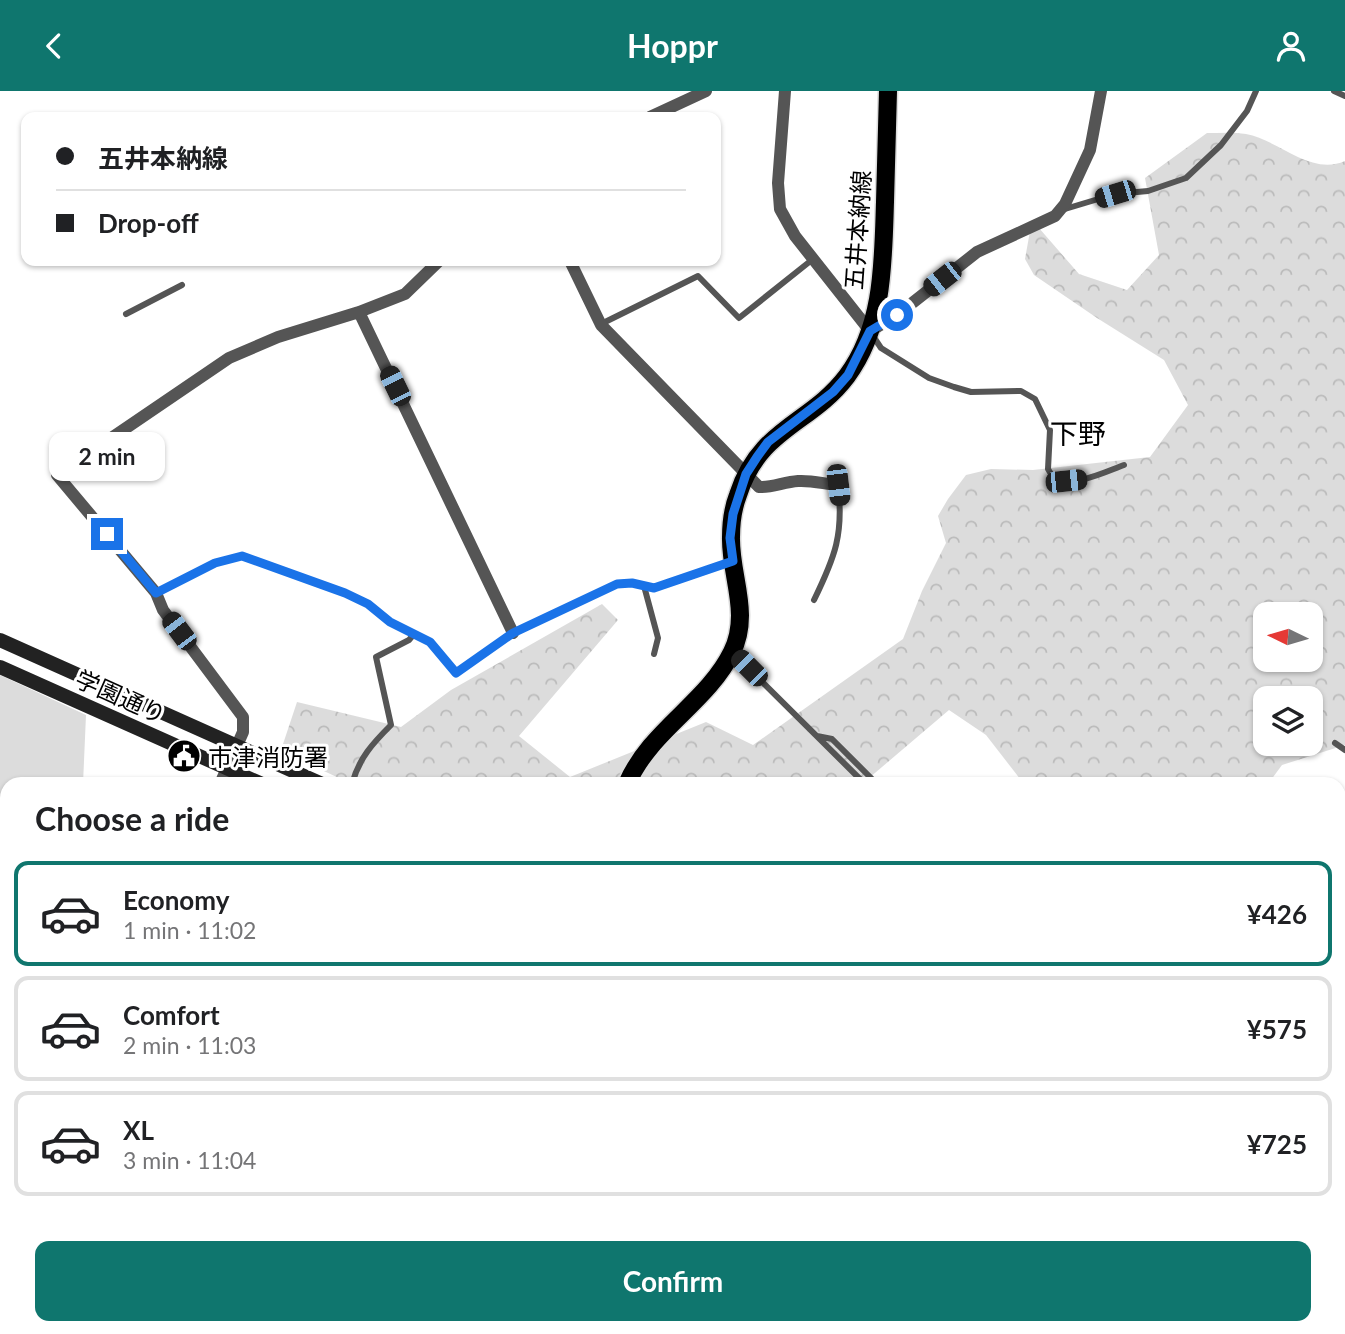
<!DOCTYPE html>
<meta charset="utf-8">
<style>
body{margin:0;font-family:Lato,"Noto Sans JP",sans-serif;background:#f2f2f2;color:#202124;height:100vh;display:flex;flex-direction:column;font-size:26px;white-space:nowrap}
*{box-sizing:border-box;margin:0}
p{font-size:23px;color:#757577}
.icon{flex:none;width:38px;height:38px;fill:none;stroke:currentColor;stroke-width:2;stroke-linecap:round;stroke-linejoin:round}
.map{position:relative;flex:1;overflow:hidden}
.drawer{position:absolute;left:0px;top:686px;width:1346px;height:558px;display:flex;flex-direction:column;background:#fff;border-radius:21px 21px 0 0;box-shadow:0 2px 5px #0004}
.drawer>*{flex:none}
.hud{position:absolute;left:21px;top:21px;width:700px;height:154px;border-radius:14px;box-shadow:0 2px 5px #0004;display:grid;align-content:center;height:154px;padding:0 35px;background:#fff}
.needle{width:46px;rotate:275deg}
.buttons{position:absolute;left:1253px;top:511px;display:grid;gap:14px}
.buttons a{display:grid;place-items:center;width:70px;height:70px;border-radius:14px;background:#fff;box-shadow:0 2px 5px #0004;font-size:35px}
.end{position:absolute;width:32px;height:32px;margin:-16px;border:9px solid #1a73e8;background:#fff;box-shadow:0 0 0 4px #fff}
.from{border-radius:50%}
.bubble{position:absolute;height:49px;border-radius:14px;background:#fff;box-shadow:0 2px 5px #0004;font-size:23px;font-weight:700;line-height:49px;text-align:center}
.car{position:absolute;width:21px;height:42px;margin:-21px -10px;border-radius:9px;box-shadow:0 0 5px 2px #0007;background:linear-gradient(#222 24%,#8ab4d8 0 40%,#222 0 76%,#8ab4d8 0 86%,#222 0)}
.hud b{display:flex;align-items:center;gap:24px;height:66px;font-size:26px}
.hud b+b{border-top:2px solid #e0e0e0}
.hud i{width:18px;height:18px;background:#202124}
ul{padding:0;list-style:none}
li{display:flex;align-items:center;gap:21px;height:105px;margin:0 14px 10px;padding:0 21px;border:4px solid #e0e0e0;border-radius:14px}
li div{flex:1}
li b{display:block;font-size:26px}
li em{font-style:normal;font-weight:700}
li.on{border-color:#0f766e}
li>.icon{width:63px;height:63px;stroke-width:1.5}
h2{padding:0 35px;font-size:32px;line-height:84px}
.button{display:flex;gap:14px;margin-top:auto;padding:14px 35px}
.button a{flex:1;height:80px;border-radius:14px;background:#0f766e;color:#fff;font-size:28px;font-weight:700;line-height:80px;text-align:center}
header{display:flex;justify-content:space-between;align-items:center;height:91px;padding:0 35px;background:#0f766e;color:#fff;font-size:32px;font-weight:700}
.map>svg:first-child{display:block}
</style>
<header><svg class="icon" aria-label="back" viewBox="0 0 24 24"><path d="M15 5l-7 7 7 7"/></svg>Hoppr<svg class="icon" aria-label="person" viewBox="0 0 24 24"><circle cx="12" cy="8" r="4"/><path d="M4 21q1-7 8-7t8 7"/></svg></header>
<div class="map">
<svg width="1345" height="1243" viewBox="0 0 1345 1243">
<defs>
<pattern id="forest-crowns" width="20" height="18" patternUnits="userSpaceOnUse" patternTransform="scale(1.75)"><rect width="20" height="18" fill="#dcdcdc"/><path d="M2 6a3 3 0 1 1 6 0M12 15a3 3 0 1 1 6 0" fill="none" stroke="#bbb"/></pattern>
</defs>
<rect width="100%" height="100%" fill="#fff"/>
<path fill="#dcdcdc" d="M0 584 86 624 83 693H7V924L0 923Z"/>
<path fill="url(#forest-crowns)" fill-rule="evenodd" d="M1207 42C1220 42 1234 41 1246 43 1279 49 1310 85 1345 70V654L1282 674 1268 693H1024L986 644 949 619 862 693H352L300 669 283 653 297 611 401 636 451 599 602 513 618 529 519 645 570 686 706 631 753 654 903 548 922 500 946 452 938 425 948 408 966 384 991 378 1033 379 1150 366 1188 314 1164 269 1097 227 1034 184 1025 168 1032 129 1079 183 1127 199 1159 164 1145 87ZM1265 523H1311V569H1265ZM1265 607H1311V653H1265Z
M721 1237H796L780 1243H720Z
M890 1237H1172L1173 1243H871Z"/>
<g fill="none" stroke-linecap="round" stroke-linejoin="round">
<defs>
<path id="primary" d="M627 693C650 639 707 612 732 561 751 522 730 485 731 446 731 432 733 417 738 404 759 337 811 333 847 285 884 235 883 171 885 111 886 74 887 37 888 0
M1339 1222 1345 1223
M600 1243V1237
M813 1243 829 1237"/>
</defs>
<use href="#primary" stroke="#dbdbdb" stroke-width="21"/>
<path stroke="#555" stroke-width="6" d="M1334 0 1345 5
M1065 118 1115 103 1148 100 1186 87 1221 54 1247 20 1256 0
M126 223 182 194
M601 233 698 185 739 227 813 168
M873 245 881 257 929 287 954 296 971 301 1021 300 1035 308 1050 339 1048 378 1054 388C1080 394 1100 383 1124 374
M644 495 658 547 654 563
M156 502 215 472 242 465 345 502 368 513 390 531 430 551 456 582 513 542 617 493 632 492 654 497 731 470
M814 509C835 466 844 443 838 394
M733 562 865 693
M817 645 832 648 877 693
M1335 652 1345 659
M352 693C359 667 373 652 391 634L376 566 409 549 414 543
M0 1009 7 1007
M1339 1030 1345 1031
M1339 1186 1345 1189
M248 1237 261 1243
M177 1243 181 1237
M307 1243H357
M474 1243 476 1237
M1081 1243 1088 1237"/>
<path stroke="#555" stroke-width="12" d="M785 0 778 92 780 118 795 145 870 240 897 224 977 161 1055 125 1065 113 1090 59 1101 0
M650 26 706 0
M570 170 601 234 759 396C771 397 784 391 798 390 811 389 825 393 838 394
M359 221 513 542
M220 693 243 641V626L163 519 156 502 57 384 229 267 278 246 359 221 405 203 439 170
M1339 812 1345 817
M1339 862H1345
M1339 932H1345"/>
<path stroke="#222" stroke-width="14" d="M0 549 322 693
M0 576 262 693
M0 933 7 934"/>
<use href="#primary" stroke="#000" stroke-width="18"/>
</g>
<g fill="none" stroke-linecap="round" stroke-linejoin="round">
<path stroke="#1a73e8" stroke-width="9" d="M107 443 156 502 215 472 242 465 345 502 368 513 390 531 430 551 456 582 513 542 617 493 632 492 654 497 733 470 730 447 733 423 746 383 757 366 768 351 833 301 848 284 870 240 897 224"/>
</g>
<defs>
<symbol id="civic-disc" viewBox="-11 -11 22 22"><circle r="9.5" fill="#000" stroke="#fff"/><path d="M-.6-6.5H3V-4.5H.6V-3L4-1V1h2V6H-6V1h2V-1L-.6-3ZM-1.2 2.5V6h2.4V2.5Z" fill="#fff"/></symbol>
</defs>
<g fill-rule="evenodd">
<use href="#civic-disc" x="165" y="646" width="38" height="38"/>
</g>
<g text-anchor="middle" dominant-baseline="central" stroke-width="6" stroke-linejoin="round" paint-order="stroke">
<g font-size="24" fill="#000" stroke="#fff">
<text transform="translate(857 139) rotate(-86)">五井本納線</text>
<text transform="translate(121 605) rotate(24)">学園通り</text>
</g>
<g font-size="24" fill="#000" stroke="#fff" text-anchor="start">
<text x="208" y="665">市津消防署</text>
</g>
<g font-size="28" fill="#000" stroke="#fff">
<text x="1078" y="342">下野</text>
</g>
</g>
</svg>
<div class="buttons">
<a><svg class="needle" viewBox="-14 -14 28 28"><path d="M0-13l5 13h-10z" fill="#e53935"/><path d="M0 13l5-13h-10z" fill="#757577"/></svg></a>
<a><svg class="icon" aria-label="layers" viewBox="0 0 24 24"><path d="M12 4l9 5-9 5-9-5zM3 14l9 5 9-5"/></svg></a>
</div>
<i class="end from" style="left:897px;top:224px"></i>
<i class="end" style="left:107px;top:443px"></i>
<div class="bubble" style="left:49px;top:341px;width:116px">2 min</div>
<i class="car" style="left:1115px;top:103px;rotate:253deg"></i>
<i class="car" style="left:942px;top:188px;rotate:232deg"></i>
<i class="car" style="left:395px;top:295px;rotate:334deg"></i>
<i class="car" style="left:1066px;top:390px;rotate:84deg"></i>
<i class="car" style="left:838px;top:394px;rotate:173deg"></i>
<i class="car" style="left:179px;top:540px;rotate:323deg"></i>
<i class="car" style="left:749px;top:577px;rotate:315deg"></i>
<div class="hud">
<b><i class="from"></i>五井本納線</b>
<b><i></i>Drop-off</b>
</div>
<section class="drawer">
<h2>Choose a ride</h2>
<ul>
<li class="on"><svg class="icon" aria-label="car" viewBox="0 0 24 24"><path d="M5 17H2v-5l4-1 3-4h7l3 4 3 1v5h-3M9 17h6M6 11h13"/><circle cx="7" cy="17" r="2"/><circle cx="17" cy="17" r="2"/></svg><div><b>Economy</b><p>1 min · 11:02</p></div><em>¥426</em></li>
<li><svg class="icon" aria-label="car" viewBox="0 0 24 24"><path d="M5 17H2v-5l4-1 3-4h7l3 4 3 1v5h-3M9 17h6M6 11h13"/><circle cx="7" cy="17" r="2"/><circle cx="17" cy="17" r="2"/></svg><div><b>Comfort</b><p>2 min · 11:03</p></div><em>¥575</em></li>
<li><svg class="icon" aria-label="car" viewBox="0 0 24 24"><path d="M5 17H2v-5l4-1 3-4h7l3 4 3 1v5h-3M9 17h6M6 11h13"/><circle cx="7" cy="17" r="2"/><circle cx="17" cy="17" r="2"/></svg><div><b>XL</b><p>3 min · 11:04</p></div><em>¥725</em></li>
</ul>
<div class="button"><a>Confirm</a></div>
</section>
</div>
